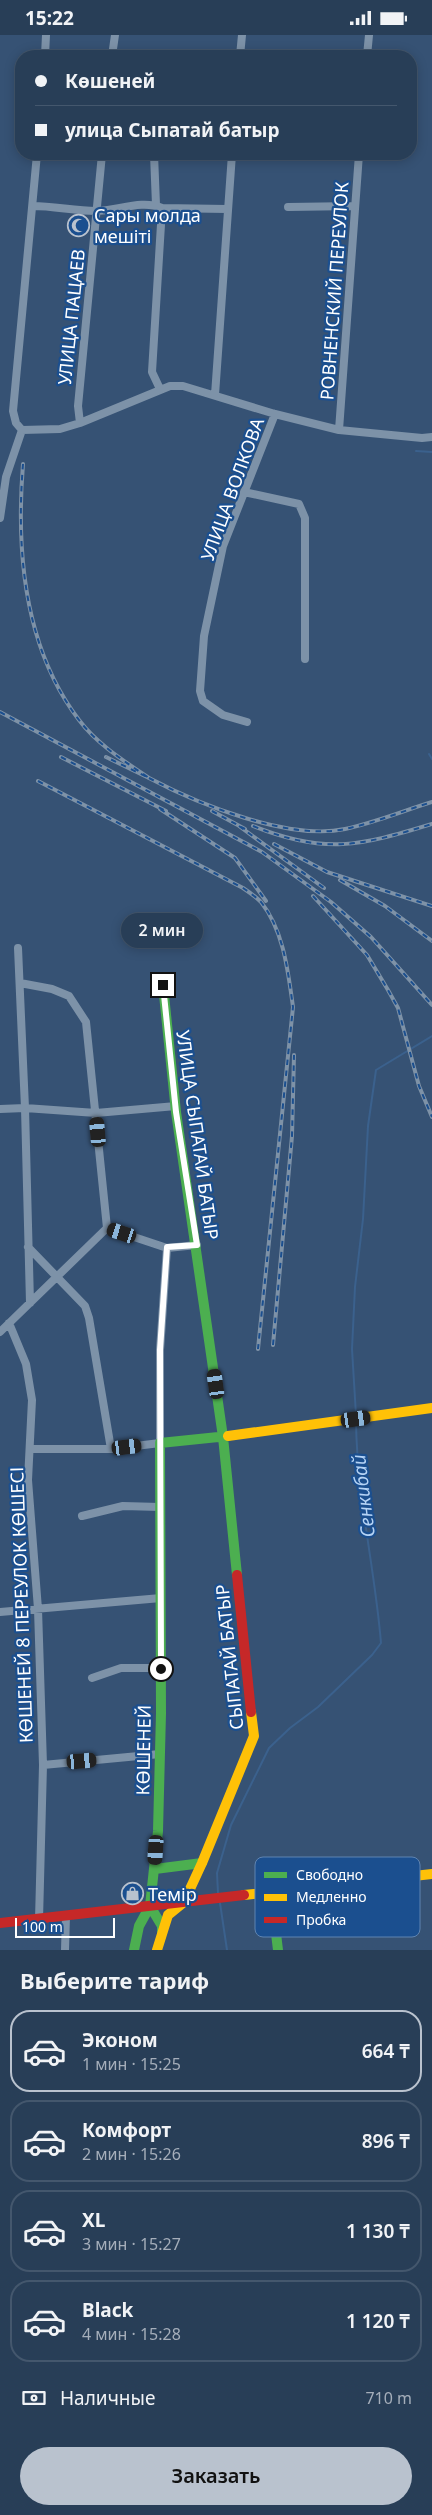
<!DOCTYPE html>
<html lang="ru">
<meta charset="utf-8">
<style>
body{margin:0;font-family:"Noto Sans",sans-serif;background:#30455d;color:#f1f3f6;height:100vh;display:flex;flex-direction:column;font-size:19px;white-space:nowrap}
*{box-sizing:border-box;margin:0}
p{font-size:16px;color:#a5aeba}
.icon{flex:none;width:28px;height:28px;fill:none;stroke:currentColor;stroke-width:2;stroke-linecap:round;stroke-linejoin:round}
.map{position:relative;height:1915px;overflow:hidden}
.side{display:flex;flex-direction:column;background:#283e57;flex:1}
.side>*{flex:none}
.top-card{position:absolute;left:15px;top:15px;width:402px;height:110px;border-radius:20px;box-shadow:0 2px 12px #0003,0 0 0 1px #44576d;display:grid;align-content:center;height:110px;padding:0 20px;background:#283e57}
.scale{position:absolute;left:15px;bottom:12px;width:100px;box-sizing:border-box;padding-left:5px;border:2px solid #fff;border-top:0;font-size:14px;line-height:18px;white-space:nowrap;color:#fff;-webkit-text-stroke:4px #1b4f8f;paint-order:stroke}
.end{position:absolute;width:22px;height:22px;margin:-11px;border:6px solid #fff;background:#111;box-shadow:0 0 0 2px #111}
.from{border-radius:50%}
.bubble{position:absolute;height:35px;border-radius:18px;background:#283e57;box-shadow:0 2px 12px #0003,0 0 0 1px #44576d;font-size:16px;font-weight:600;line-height:35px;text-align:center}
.car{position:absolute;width:15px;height:30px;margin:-15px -8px;border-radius:6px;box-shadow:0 0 4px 1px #0007;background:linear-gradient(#222 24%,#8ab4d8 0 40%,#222 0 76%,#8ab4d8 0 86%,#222 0)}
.top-card b{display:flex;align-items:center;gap:18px;height:48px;font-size:19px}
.top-card b+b{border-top:1px solid #44576d}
.top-card i{width:12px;height:12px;background:#f1f3f6}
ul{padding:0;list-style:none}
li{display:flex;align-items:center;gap:15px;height:82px;margin:0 10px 8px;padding:0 10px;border:2px solid #44576d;border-radius:20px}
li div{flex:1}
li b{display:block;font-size:19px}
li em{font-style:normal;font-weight:600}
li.current{border-color:#b9c2ce}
li>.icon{width:45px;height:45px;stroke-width:1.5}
h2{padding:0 20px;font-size:22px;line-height:60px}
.pay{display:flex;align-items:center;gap:12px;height:55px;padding:0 20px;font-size:19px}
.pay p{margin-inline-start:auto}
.primary-button{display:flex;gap:10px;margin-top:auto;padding:10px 20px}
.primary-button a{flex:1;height:58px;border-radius:30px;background:#b9c2ce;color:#111;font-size:20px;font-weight:600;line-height:58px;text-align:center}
.status{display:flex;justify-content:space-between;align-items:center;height:35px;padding:0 25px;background:#283e57;direction:ltr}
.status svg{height:14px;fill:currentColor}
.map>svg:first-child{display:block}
</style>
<div class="status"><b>15:22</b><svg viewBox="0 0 49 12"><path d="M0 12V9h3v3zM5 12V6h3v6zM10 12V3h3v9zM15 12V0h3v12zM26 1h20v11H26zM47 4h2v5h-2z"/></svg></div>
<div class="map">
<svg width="432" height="1915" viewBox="0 0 432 1915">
<rect width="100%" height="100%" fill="#365274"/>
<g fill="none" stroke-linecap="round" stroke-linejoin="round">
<path stroke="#3b618d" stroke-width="2" d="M416 416 432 417
M429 719 432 724
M356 1380 352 1314 355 1252 363 1184 368 1091 376 1035 432 1001
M218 1858 217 1838 231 1790 269 1713 290 1693 318 1672 372 1620 381 1608C375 1534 357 1462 356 1387
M220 1868 227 1915"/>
<path stroke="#7d92a8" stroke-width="8" d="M45 21 46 0
M112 21 115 0
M240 21 242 0
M367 21 369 0
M154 119 156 170
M33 171C54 171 75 176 96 176 117 176 142 164 162 173L227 174
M288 172 355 171
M160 354 152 337 162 173
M215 360 232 119
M80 388 78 371 102 119
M22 395 16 388 13 376 37 119
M339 395 359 119
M244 457 299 469 305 483V624
M0 483 6 442 22 395 60 394 80 388 170 351H183L275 379 339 395 422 403 432 402
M247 687 223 680 203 666 200 656 204 601 223 511 275 379
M18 913 25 1073 30 1268
M20 948 52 954 69 961 86 987 107 1193 167 1213 197 1210
M0 1074 25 1073 96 1078 176 1071
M28 1212 85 1271 89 1283 111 1414
M9 1288 26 1329 32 1365 28 1445 38 1574 43 1730 39 1885
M0 1297 107 1193
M31 1414H111L160 1408V1315L167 1213
M82 1481 123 1471 160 1472
M0 1577 161 1563
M92 1643 121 1633H161
M43 1730 160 1719
M65 1915 66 1881"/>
<path stroke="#4caf50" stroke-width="10" d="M163 950 176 1077 223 1402 237 1540
M155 1834 202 1828
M271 1857 278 1915
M150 1871 162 1891V1897
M134 1915 139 1891 150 1871 158 1796 161 1678 160 1408 228 1401"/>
<path stroke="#ffc107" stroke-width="10" d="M228 1401 432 1373
M244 1860 432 1839
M157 1915 168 1880 184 1867 202 1828 254 1701 251 1677"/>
<path stroke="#c62828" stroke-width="10" d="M237 1540 251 1677
M0 1888 244 1860"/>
<defs>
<path id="rail" d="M23 429C16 516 24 613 79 685 97 709 124 726 149 743L106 722
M0 677 262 817 331 867 371 902 432 970
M61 722 166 776
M149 743C198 769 289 806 345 794 374 788 403 776 432 767
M38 746 243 853C249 857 256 862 261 867 284 896 288 937 293 972L258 1314
M160 774 235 823 266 866
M212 776 245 794
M239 791 324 853
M253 791C325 820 360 811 432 789
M274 809 327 837 432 871
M340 845 385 871 432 906
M313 861 367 920 388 955 398 973 419 1051 432 1082
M273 1310 292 1101 294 1020"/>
</defs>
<use href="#rail" stroke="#7e92a7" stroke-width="4"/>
<use href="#rail" stroke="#1b4f8f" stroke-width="2" stroke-dasharray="5.5" stroke-linecap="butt"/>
</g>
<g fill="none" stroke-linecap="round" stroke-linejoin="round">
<path stroke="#fff" stroke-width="6" d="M161 1634 160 1315 167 1212 197 1210 176 1077 163 950"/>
</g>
<defs>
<symbol id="mosque-ring" viewBox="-11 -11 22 22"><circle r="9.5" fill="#1b4f8f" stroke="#b9c2ce" stroke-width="1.5"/><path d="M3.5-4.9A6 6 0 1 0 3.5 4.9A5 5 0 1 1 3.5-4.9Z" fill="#b9c2ce"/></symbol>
<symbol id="shop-ring" viewBox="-11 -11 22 22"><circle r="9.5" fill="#1b4f8f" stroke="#b9c2ce" stroke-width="1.5"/><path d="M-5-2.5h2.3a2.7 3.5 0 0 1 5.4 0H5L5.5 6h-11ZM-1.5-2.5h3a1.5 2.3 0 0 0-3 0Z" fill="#b9c2ce"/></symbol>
</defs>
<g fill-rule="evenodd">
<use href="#mosque-ring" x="66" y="178" width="25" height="25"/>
<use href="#shop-ring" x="120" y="1846" width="25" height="25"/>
</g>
<g text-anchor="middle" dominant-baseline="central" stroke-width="4.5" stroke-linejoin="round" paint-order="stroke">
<g font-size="18" fill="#fff" stroke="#1b4f8f" text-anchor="start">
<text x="94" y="180">Сары молда<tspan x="94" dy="21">мешіті</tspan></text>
<text x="148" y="1859">Темір</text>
</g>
<g font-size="18" fill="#fff" stroke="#1b4f8f">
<text transform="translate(334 256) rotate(-86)">РОВНЕНСКИЙ ПЕРЕУЛОК</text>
<text transform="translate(71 282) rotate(-84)">УЛИЦА ПАЦАЕВ</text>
<text transform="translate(232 454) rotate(-70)">УЛИЦА ВОЛКОВА</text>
<text transform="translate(198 1100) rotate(82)">УЛИЦА СЫПАТАЙ БАТЫР</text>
<text transform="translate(21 1570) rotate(-92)">КӨШЕНЕЙ 8 ПЕРЕУЛОК КӨШЕСІ</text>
<text transform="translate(229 1622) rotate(-96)">СЫПАТАЙ БАТЫР</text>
<text transform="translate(143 1715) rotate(-89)">КӨШЕНЕЙ</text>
</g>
<g font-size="19" font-style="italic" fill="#b5d3f5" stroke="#1b4f8f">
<text transform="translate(363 1461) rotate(-97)">Сенкибай</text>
</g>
</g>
<rect x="255" y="1822" width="165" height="80" rx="8" fill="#1b4f8f" stroke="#5f84b1" stroke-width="1"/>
<rect x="264" y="1837" width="23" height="6" fill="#4caf50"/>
<rect x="264" y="1859" width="23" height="7" fill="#ffc107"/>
<rect x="264" y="1882" width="23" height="6" fill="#c62828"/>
<g font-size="14" fill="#fff">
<text x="296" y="1845">Свободно</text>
<text x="296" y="1867">Медленно</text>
<text x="296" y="1890">Пробка</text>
</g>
</svg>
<div class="scale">100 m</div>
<i class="end from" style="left:161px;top:1634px"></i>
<i class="end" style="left:163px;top:950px"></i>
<div class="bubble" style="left:121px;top:878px;width:82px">2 мин</div>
<i class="car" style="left:98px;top:1097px;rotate:355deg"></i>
<i class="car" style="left:122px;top:1198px;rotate:288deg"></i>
<i class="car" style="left:216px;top:1349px;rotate:352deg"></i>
<i class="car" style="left:356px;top:1384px;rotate:82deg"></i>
<i class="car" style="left:127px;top:1412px;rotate:83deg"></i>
<i class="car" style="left:82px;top:1726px;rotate:85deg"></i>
<i class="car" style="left:156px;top:1815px;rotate:184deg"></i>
<div class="top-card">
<b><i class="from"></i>Көшеней</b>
<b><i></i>улица Сыпатай батыр</b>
</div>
</div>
<section class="side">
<h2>Выберите тариф</h2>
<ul>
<li class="current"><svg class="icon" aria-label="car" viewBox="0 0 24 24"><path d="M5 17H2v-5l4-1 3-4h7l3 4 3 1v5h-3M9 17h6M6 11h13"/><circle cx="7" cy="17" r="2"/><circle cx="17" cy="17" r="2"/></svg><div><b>Эконом</b><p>1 мин · 15:25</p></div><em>664 ₸</em></li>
<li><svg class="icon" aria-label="car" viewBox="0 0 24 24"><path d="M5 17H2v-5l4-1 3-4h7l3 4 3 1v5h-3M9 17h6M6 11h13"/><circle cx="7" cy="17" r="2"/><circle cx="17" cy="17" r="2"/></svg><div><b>Комфорт</b><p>2 мин · 15:26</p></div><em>896 ₸</em></li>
<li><svg class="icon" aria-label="car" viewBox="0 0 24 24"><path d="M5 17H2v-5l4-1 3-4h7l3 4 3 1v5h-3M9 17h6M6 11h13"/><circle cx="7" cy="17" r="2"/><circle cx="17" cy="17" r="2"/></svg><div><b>XL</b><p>3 мин · 15:27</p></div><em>1 130 ₸</em></li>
<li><svg class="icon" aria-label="car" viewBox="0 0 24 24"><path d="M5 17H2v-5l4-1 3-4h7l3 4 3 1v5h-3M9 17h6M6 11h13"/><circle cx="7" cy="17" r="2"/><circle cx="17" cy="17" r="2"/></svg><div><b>Black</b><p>4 мин · 15:28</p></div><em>1 120 ₸</em></li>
</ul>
<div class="pay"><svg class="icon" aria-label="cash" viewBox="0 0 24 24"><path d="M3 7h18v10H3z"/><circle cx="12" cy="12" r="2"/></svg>Наличные<p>710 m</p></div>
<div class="primary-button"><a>Заказать</a></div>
</section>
